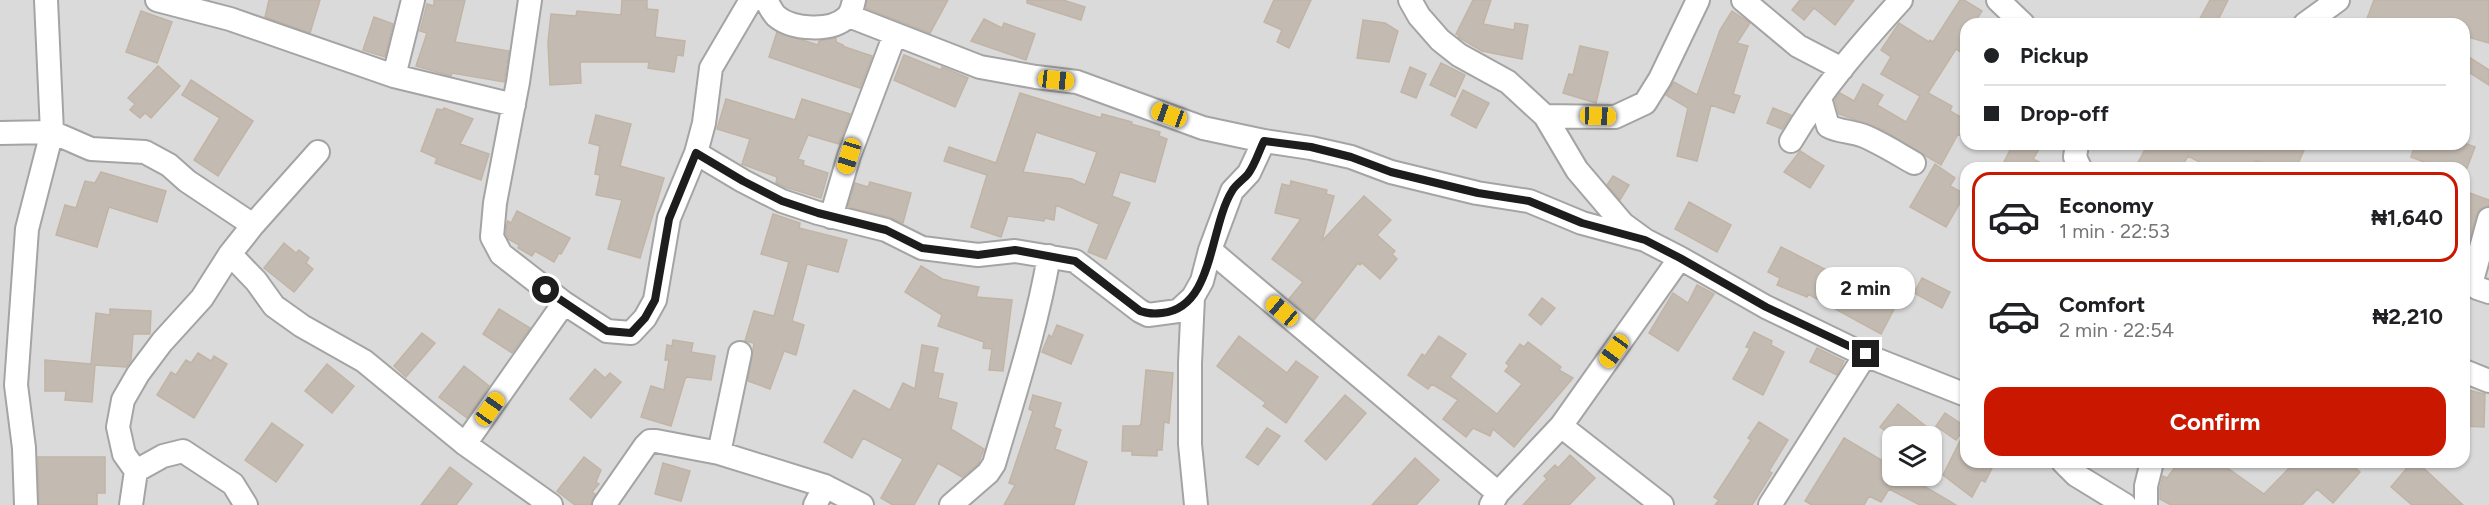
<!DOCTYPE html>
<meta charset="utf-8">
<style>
body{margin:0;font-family:Figtree,sans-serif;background:#f2f2f2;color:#202124;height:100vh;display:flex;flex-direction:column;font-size:22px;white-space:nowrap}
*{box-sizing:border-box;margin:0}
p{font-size:20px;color:#757577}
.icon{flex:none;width:33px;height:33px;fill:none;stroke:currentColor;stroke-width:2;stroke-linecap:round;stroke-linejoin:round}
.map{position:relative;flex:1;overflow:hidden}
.details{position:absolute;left:1960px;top:162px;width:510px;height:306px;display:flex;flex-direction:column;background:#fff;border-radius:18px;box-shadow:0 2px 4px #0004}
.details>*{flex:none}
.guide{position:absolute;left:1960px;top:18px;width:510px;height:132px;border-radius:18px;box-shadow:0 2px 4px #0004;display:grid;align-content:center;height:132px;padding:0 24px;background:#fff}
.fabs{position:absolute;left:1882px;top:426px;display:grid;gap:12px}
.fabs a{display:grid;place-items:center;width:60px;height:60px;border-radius:12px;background:#fff;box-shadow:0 2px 4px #0004;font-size:30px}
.end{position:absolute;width:27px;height:27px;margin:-14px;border:8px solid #1d1d1d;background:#fff;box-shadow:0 0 0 3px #fff}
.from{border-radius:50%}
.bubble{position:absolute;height:42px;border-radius:18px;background:#fff;box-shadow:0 2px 4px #0004;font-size:20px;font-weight:700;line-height:42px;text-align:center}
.car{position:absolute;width:18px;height:36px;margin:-18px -9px;border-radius:8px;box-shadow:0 0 4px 2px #0007;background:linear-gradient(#f5c518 24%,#345 0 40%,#f5c518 0 76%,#345 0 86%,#f5c518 0)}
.guide b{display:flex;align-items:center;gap:21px;height:57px;font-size:22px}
.guide b+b{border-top:2px solid #e0e0e0}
.guide i{width:15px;height:15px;background:#202124}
ul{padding:10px 0 0;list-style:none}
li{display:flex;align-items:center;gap:18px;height:90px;margin:0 12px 9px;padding:0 12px;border:3px solid transparent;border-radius:18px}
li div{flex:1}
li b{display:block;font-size:22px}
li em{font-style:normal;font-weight:700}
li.active{border-color:#ca1700}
li>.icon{width:54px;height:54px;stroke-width:1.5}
.action{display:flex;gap:12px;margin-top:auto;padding:12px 24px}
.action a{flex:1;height:69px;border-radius:18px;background:#ca1700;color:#fff;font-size:24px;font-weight:700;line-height:69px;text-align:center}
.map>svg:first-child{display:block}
</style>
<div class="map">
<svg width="2489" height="505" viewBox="0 0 2489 505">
<rect width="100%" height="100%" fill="#efece3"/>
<path fill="#dbdada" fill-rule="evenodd" d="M0 0H2489V505H0ZM1966 24H2464V144H1966ZM1966 168H2464V462H1966ZM1893 436H1932V476H1893Z"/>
<path fill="#c3bbb2" stroke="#c1b4a5" stroke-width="1.5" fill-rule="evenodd" d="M269 0H320L310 33 265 17Z
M434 0H465L455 42 509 51 504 82 452 73 451 76 416 66 427 33 420 31 427 4 434 6Z
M622 0H647V9L658 10 655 37 685 41 683 56 677 55 674 72 648 68 649 62H580L581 83 550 85 548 42 551 14 576 16 577 11 621 15Z
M867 0H948L930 33 866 8Z
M1027 0H1063L1085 7 1081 20 1027 3Z
M1274 0H1311L1289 48 1277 42 1282 30 1264 22Z
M1473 0H1491L1483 24 1514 30 1515 23 1528 25 1522 59 1482 51 1458 37 1459 35 1456 34Z
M1800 0H1854L1835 25 1814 8 1804 20 1792 10Z
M1960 0H1964L1982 11 1974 24H1966V56L1956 49 1928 93 1952 106 1950 111 1966 120V139L1958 134 1941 165 1883 130 1839 114 1835 100 1840 93 1854 101 1863 84 1883 95 1877 105 1906 122 1920 96 1881 74 1891 57 1881 50 1899 23 1929 42 1930 40 1933 42Z
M2210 0H2228L2216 24H2197Z
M2374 0H2489V43L2464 36V24H2423L2411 21 2409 24H2365Z
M141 11 172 22 157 63 126 52Z
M1732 11 1750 23 1737 43 1748 46 1733 94 1740 96 1734 113 1711 105 1697 161 1677 156 1688 108 1666 95 1674 82 1697 95 1720 30Z
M374 17 393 24 385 57 363 50Z
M984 19 1002 28 1004 23 1035 34 1026 60 971 41Z
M1363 20 1385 23 1398 31 1389 62 1357 58Z
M777 32 818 45 819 41 836 38V42L843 45 842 46 872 56 860 88 769 57Z
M1580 46 1608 52 1596 103 1563 93 1569 74 1573 75Z
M2464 54 2489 70V85L2464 69Z
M904 55 941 70 942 67 968 78 955 107 894 80Z
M1441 63 1465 75 1455 97 1430 85Z
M158 66 180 86 151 118 145 113 140 118 130 110 135 104 128 98Z
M1410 67 1426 74 1416 98 1401 92Z
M191 80 253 121 218 176 194 160 220 118 182 95Z
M1463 90 1489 103 1476 128 1451 115Z
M1020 93 1101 118 1102 114 1132 122 1131 124 1160 132 1159 136 1167 139 1155 182 1120 172 1112 196 1130 203 1106 259 1088 252 1099 224 1056 205 1054 220 1045 218 1044 221 1008 216 1001 237 971 227 987 175 944 161 949 147 996 163ZM1036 132 1097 152 1085 185 1072 179 1023 172Z
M726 99 795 120 802 99 850 114 839 144 808 135 798 159 804 161 803 165 828 173 821 198 785 187 776 183 777 177 742 164 750 139 717 129Z
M444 108 473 119 460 144 489 154 481 180 435 163 437 158 421 151 437 109 443 110Z
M1773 108 1791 115 1782 129 1767 123Z
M596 115 631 124 620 166 664 178 640 258 608 249 622 200 596 195 600 175 595 174 600 146 589 143Z
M2013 144H2042L2033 159 2051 168H2001Z
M2148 144H2296L2305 148 2296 168H2273L2256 160 2253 168H2211L2188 156 2181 168H2135Z
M2415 144H2467L2475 147 2467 168H2440L2411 157Z
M1800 151 1824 166 1810 188 1784 172Z
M1935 164 1955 178 1950 186 1965 194 1946 227 1910 207Z
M101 172 166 191 157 222 109 207 97 247 56 235 65 205 76 208 85 181 95 183Z
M1613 176 1629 185 1620 200 1607 185Z
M1291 181 1327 190 1326 194 1334 196 1322 241 1364 196 1391 220 1377 235 1395 251 1392 254 1397 259 1380 279 1362 263 1360 265 1358 263 1314 320 1289 299 1303 282 1272 259 1301 219 1275 213 1282 184 1290 186Z
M870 182 911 193 903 223 889 217 848 207 855 183 868 187Z
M2464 191 2489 200V206L2480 209 2476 215 2466 252Z
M1689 202 1731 225 1717 252 1675 229Z
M517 211 570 238 561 254 559 253 554 262 535 251 532 256 518 248 519 245 508 239 506 234 507 224 508 221 511 223Z
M773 214 800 223 799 228 847 240 838 272 807 264 792 321 804 325 796 355 784 351 770 389 748 381 754 343 745 341 754 311 774 316 789 262 761 254Z
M284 243 296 253 299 250 309 258 306 263 313 269 294 292 264 268Z
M1781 247 1864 289 1871 276 1903 292 1881 334 1808 294 1807 297 1777 285 1780 278 1768 272Z
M921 266 942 279 979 287 976 297 1012 300 1003 371 989 370 992 349 983 348 984 342 938 326 942 315 905 292Z
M1922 278 1950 292 1942 308 1914 293Z
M1697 285 1714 294 1678 351 1649 333 1673 293 1688 303Z
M1542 298 1555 308 1541 325 1529 315Z
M110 309 151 311 150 334H133L131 360 126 367 95 365 92 402 65 400 66 391H45V360L91 364 96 313 110 315Z
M499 309 530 328 512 353 483 334Z
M1057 325 1083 335 1071 364 1042 352 1049 335 1052 337Z
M1754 332 1772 341 1771 345 1784 352 1763 395 1733 379 1750 348 1746 347Z
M422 333 435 343 406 377 394 366Z
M1239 336 1287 373 1296 361 1318 377 1286 423 1263 406 1266 403 1217 366Z
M1439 336 1466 354 1450 377 1497 414 1522 384 1505 371 1509 366 1506 363 1520 344 1524 347 1528 342 1561 367 1559 370 1573 378 1514 447 1493 429 1490 436 1473 428 1466 437 1443 419 1458 400 1432 384 1428 389 1408 375 1422 354 1425 356Z
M673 340 693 343 691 352 715 356 711 380 687 377 685 379 671 426 641 417 651 386 664 390 669 360H665L667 345 672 346Z
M922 345 938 348 933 372 943 374 938 398 957 403 951 429 984 449 978 464 962 477 938 463 914 505H893L881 498 903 459 863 438 852 458 824 442 854 390 890 410 903 383 915 389Z
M1817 348 1844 361 1837 375 1810 362Z
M198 353 211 361 214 356 227 364 194 418 157 395 171 372 176 375 186 360 191 363Z
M327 364 354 386 332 413 305 391Z
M464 366 489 386 467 418 439 397Z
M595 369 605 378 610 373 621 382 591 418 570 399Z
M1146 370 1173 373 1169 423 1164 422 1162 450H1157V456L1132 455V451H1122L1123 426H1139L1141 424Z
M2464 389 2485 394 2484 427 2464 426Z
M1033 395 1061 403 1054 427 1061 430 1055 449 1087 462 1074 505H1004L1015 485 1009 483 1033 411 1029 409Z
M1345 395 1366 413 1326 460 1305 441Z
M1898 404 1927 427 1919 436H1893L1880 427Z
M1945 413 1966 427 1956 440 1936 426Z
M1759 422 1788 440 1769 471 1772 473 1752 505H1715L1719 500 1714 497 1751 440 1748 438Z
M272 423 303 445 276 482 245 460Z
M1267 428 1280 436 1258 465 1246 457Z
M1966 429V462H1995L1985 482 1981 480 1972 497 1943 475Z
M1844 438 1893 467V476H1907L1956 505H1920L1889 489 1881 502 1869 496 1864 505H1812L1805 501Z
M1570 455 1595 478 1569 505H1523L1547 479 1544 476 1555 465 1558 468Z
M38 457H105V493H97V505H39Z
M584 457 601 470 596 482 599 484 592 492 595 494 591 505H575L557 491Z
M1415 458 1439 480 1416 505H1372Z
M2179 462H2219L2264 494 2295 462H2349L2360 472 2333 503 2317 489 2302 505H2171L2160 499V488L2163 476 2167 478Z
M2412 462H2417L2463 505H2412L2391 487Z
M663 463 690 471 681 501 655 494Z
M450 467 472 484 456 505H421Z"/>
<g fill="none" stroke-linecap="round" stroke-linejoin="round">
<defs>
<path id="minor" d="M157 0 230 19 394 76 514 105
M530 0 518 82 495 203 492 237 501 254 564 303 607 331 631 333 645 318 655 300 669 218 696 153 743 181 782 201 818 213 886 230 922 248 978 255 1015 251 1075 261 1140 311 1148 315 1178 311 1193 297 1202 281 1210 250 1232 191 1249 173 1264 141
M766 0C769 5 772 12 776 16 792 30 832 32 847 17 851 13 853 5 854 0
M1410 0 1419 16 1440 40 1459 55 1508 82 1545 116 1577 170 1623 224 1645 240 1680 258 1766 307 1865 355 1966 395
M1743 0 1798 46 1842 69
M1998 0 2023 24
M849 16 980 67 1036 77 1077 82 1203 128 1264 141 1311 148 1351 157 1391 172 1477 193 1529 201 1582 223 1645 240
M2305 24 2338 0
M394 76 413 0
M1820 98 1828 126C1839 132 1852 131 1864 136 1881 143 1898 154 1914 163
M1545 116 1615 117 1645 103 1660 79 1698 0
M0 133 52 132 91 149 145 152 169 165 187 181 253 225
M1791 141C1821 90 1861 44 1901 0
M2077 144 2075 157 2080 168
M696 153 704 123 711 68 751 0
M831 217 849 156 895 34
M2489 219 2473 277V284L2477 288 2489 292
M1210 250 1498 493
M230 254 256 281 274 306 302 326 364 361 465 444 551 505
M1193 297 1190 363V444L1196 505
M2464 371 2489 381
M1561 426 1662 505
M465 444 564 303
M719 453 740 353
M2063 462 2076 475 2125 505
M136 471 163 456 183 451 233 484 246 505
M26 505 24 448 16 385 27 229 52 132 46 0
M131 505 136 471 124 454 118 427 123 400 138 374 162 342 202 298 230 254 253 225 318 152
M604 505 645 446 650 441H656L719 453 825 486 862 505
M815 505 825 486
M951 505 988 473 994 464C1014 396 1037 326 1049 256
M1491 505 1498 493 1561 426 1680 258
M1770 505 1866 354
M2146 505V486L2152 462"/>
</defs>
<use href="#minor" stroke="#a4a4a4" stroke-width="26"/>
<use href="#minor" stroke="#fff" stroke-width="22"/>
</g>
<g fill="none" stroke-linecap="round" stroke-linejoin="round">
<path stroke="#1d1d1d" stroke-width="8" d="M546 290 607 331 631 333 645 318 655 300 669 219 696 153 743 181 782 201 818 213 886 230 922 248 978 255 1015 250 1075 261 1140 311C1148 314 1153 314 1162 313 1214 308 1209 228 1232 191 1235 185 1243 180 1248 174 1255 165 1259 151 1264 141L1311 147 1351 157 1391 172 1478 193 1529 201 1582 223 1645 240 1680 258 1766 307 1866 354"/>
</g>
</svg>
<div class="fabs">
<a><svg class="icon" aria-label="layers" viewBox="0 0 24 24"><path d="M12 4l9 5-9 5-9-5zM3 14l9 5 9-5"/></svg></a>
</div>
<i class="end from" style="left:546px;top:290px"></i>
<i class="end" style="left:1866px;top:354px"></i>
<div class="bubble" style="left:1816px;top:267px;width:99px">2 min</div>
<i class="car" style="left:1056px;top:80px;rotate:96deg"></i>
<i class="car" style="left:1169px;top:115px;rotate:290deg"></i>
<i class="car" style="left:1598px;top:116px;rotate:92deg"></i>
<i class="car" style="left:849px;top:156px;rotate:197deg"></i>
<i class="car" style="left:1282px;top:311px;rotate:310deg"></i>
<i class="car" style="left:1614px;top:351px;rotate:216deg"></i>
<i class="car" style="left:490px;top:409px;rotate:35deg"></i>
<div class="guide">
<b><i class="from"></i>Pickup</b>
<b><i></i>Drop-off</b>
</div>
<section class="details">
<ul>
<li class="active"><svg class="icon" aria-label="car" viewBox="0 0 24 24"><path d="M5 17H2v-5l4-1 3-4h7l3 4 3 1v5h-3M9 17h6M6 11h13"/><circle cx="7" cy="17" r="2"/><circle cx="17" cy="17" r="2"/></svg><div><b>Economy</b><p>1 min · 22:53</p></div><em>₦1,640</em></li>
<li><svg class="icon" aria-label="car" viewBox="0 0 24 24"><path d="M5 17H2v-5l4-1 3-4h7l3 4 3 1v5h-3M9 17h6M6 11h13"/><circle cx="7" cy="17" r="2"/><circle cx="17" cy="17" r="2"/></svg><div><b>Comfort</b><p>2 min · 22:54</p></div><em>₦2,210</em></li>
</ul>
<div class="action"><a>Confirm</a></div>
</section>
</div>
